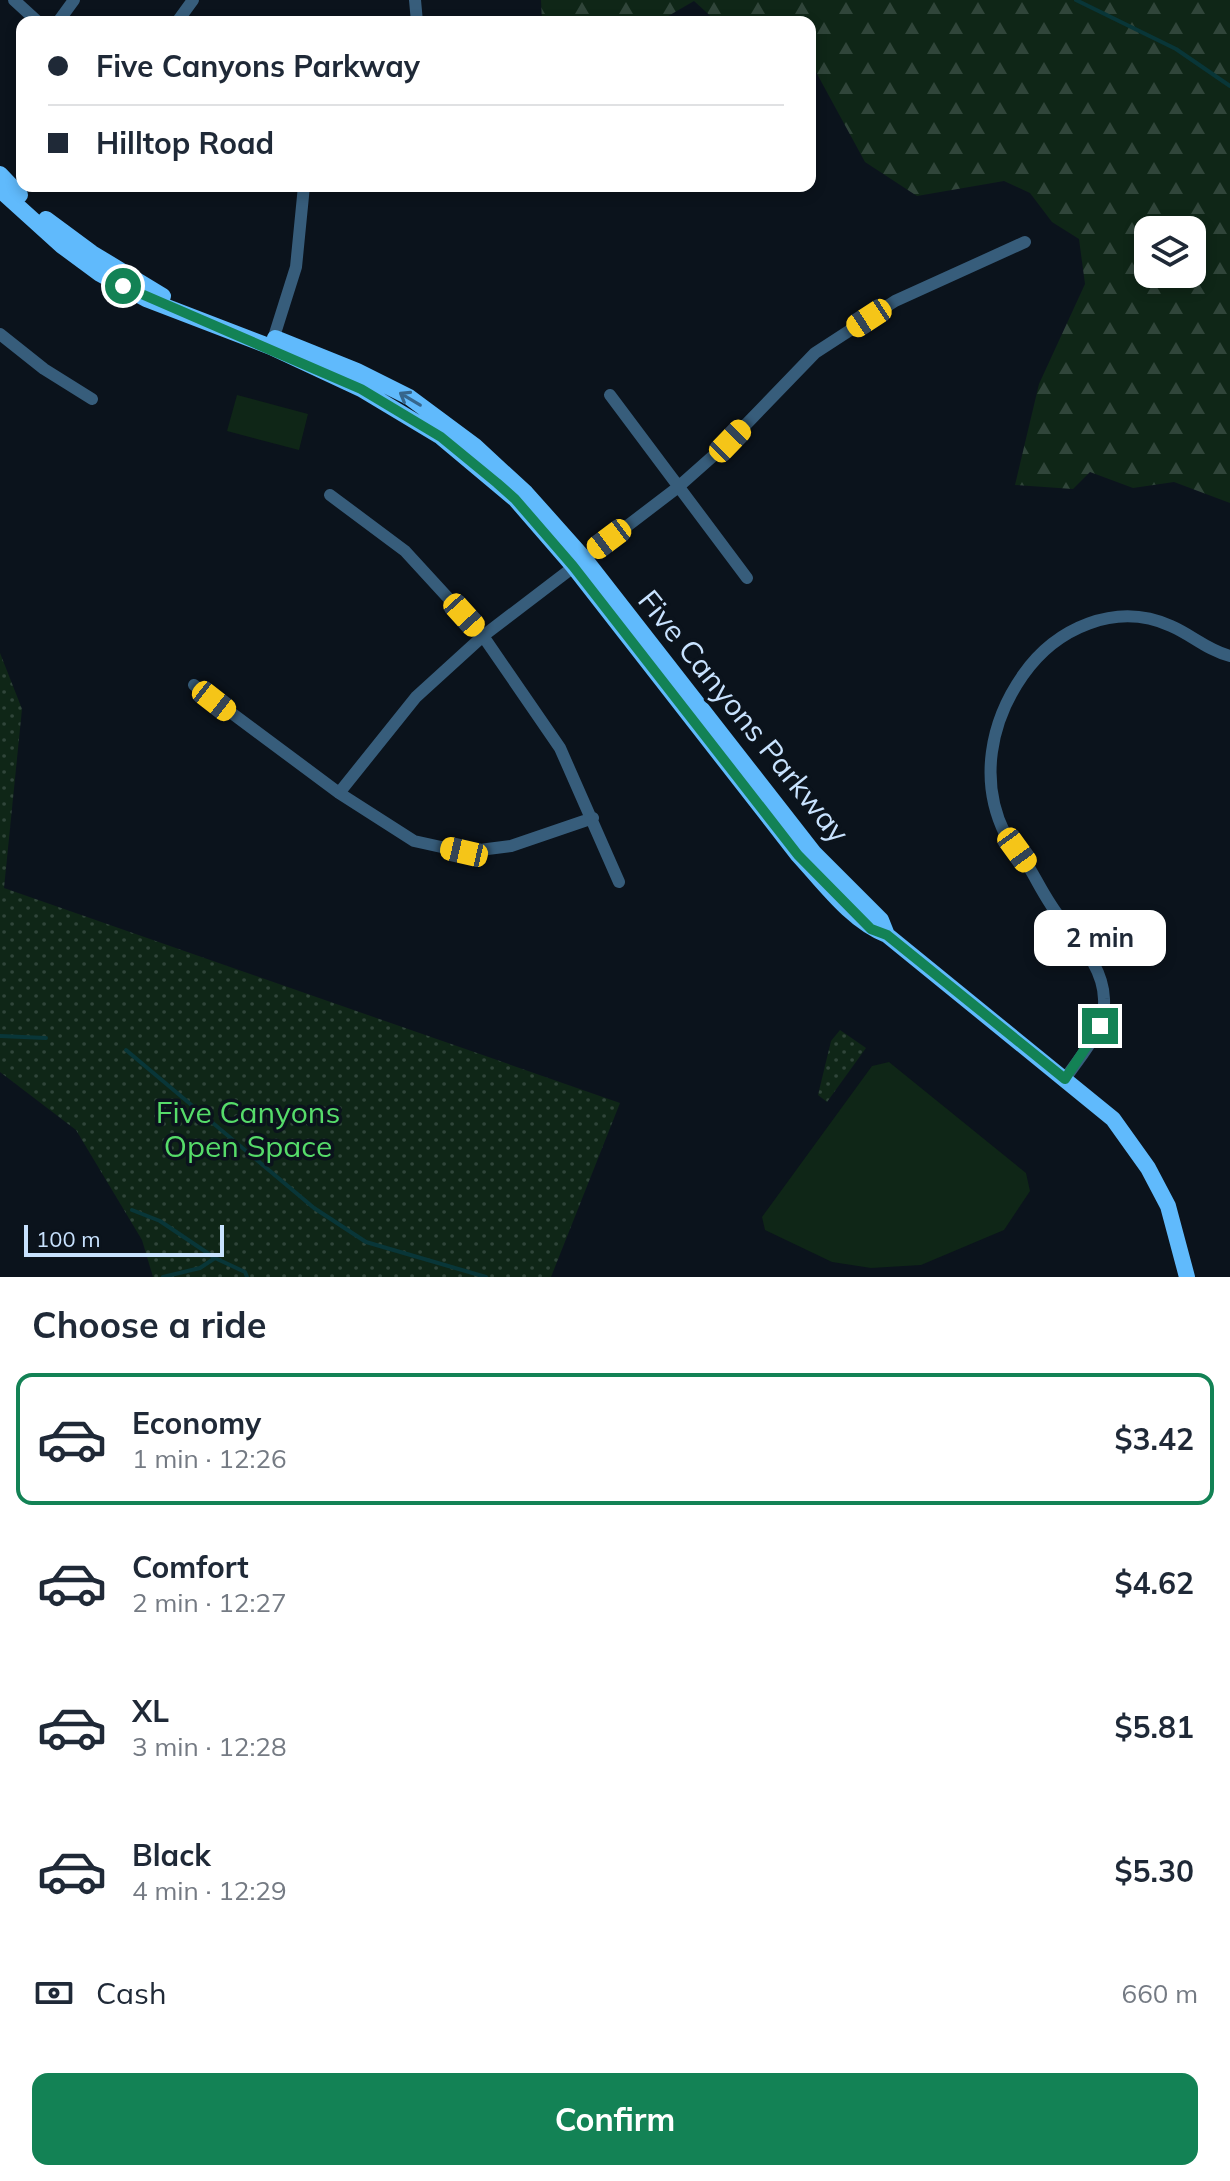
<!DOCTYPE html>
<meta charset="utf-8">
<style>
body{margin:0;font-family:Mulish,sans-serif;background:#f2f2f3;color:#1f2937;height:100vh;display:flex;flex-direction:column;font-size:30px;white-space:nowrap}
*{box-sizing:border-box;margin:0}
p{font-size:26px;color:#747a83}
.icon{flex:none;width:44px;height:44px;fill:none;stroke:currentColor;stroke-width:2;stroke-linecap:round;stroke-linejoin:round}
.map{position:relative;height:1277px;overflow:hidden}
.details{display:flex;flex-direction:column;background:#fff;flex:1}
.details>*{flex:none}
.hud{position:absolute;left:16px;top:16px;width:800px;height:176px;border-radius:16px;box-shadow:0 4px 12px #0003;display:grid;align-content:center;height:176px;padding:0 32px;background:#fff}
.buttons{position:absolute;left:1134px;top:216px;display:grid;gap:16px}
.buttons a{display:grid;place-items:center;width:72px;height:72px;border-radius:16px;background:#fff;box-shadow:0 4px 12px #0003;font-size:40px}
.scale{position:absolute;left:24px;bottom:20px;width:200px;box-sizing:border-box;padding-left:8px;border:4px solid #c8e2fe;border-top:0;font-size:22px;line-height:28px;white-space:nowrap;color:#c8e2fe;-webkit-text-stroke:6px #0b131c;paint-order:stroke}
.end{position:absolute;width:36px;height:36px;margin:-18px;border:10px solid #138255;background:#fff;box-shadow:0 0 0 4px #fff}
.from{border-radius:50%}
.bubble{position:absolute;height:56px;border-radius:16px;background:#fff;box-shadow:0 4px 12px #0003;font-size:26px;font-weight:700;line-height:56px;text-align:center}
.car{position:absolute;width:24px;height:48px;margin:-24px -12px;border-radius:10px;box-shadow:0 0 6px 2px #0007;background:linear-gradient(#f5c518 24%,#345 0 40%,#f5c518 0 76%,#345 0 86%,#f5c518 0)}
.hud b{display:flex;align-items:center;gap:28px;height:76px;font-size:30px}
.hud b+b{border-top:2px solid #e0e1e3}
.hud i{width:20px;height:20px;background:#1f2937}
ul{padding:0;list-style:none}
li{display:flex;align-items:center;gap:24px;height:132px;margin:0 16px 12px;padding:0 16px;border:4px solid transparent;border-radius:16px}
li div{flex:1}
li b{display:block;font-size:30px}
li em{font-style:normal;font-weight:700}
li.on{border-color:#138255}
li>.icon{width:72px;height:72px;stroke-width:1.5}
h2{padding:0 32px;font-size:36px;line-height:96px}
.pay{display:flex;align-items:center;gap:20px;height:88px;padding:0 32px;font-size:30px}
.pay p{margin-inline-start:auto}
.cta{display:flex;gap:16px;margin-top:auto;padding:16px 32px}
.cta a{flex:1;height:92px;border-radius:16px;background:#138255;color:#fff;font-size:32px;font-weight:700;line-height:92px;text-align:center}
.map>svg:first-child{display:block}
</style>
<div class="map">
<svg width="1230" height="1277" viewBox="0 0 1230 1277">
<defs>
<pattern id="green-dots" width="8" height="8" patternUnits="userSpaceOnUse" patternTransform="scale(2)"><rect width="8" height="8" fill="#0f2617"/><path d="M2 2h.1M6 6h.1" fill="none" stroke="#30453a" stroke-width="1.8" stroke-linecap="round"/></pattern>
<pattern id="forest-firs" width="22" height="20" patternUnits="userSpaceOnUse" patternTransform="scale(2)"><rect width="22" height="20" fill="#0f2617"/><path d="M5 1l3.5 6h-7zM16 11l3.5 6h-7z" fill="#30453a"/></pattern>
</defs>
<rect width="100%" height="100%" fill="#0b131c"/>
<path fill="url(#green-dots)" d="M0 653 22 709 4 888 620 1103 551 1277H153L142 1240 76 1130 0 1072Z
M840 1030 866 1048 827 1102 818 1095 831 1041Z"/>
<path fill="url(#forest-firs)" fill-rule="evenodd" d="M541 0H1230V503L1174 482 1133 488 1090 472 1073 489 1015 485 1039 384 1085 284 1079 239 1052 222 1030 193 1004 181 917 196 865 162 810 61V22H717L694 1 658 22H542ZM1148 230H1192V274H1148Z"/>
<path fill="#0f2617" d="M237 395 308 414 299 450 227 431Z
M889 1062 1026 1173 1030 1191 1004 1230 921 1265 871 1268 832 1262 765 1230 762 1217 872 1066Z"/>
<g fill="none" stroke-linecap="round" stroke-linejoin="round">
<path stroke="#093638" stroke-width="4" d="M1076 0 1176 49 1230 86
M0 1036 46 1038
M126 1050 314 1208 366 1242 486 1277
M132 1210 160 1221 215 1258
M163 1277 200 1268 215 1258 245 1272 247 1277"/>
<path stroke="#375d7b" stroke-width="12" d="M14 0 38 22
M415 0 417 22
M58 22 74 0
M177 22 193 0
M0 334 44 369 92 399
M272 343 296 267 304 186
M610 395 747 578
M330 495 405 551 483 636 560 748 619 882
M194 685 339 793 414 841 464 852 511 846 593 818
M339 793 416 697 483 636 677 488 730 441 815 353 895 301 1025 242
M1065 1079C1081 1055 1106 1029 1104 999 1103 967 1080 944 1062 920 1049 905 1040 886 1030 869 1022 857 1012 846 1005 834 979 781 990 722 1023 675 1056 628 1116 601 1171 626 1192 635 1207 650 1230 656"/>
<path stroke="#60bafc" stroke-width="16" d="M0 174 20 195
M0 190 62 246 100 274 146 299 271 347 361 389 441 437 515 499 573 566 798 855C824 883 851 921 887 935L1113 1119 1148 1168 1168 1206 1187 1277
M46 219 92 253 163 296
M275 338 357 371 409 397 475 446 526 493 584 558 814 853 881 920 887 935"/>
</g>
<defs><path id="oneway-shaft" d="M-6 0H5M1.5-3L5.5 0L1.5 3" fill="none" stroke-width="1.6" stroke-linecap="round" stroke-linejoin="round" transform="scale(2)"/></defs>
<use stroke="#36668c" href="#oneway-shaft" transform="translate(410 399) rotate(-149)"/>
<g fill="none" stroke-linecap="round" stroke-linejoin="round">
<path stroke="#138255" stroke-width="10" d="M123 286 361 389 441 437 497 483 515 499 573 566 798 855 871 929 887 935 1065 1079 1100 1026"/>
</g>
<g text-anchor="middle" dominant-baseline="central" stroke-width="7" stroke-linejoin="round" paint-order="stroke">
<g font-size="30" fill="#c8e2fe" stroke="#0b131c">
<text transform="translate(744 716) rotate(51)">Five Canyons Parkway</text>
</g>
<g font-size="30" fill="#56dc6a" stroke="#0b131c">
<text x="248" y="1112">Five Canyons<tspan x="248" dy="34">Open Space</tspan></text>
</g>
</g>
</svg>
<div class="buttons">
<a><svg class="icon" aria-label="layers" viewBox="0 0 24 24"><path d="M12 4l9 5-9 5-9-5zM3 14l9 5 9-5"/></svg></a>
</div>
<div class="scale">100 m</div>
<i class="end from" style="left:123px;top:286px"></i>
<i class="end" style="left:1100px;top:1026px"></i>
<div class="bubble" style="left:1034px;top:910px;width:132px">2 min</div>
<i class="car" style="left:869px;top:318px;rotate:237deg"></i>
<i class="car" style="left:730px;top:441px;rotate:44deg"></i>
<i class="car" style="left:609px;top:539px;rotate:233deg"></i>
<i class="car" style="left:464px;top:615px;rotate:138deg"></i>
<i class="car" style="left:214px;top:701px;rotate:128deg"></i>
<i class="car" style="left:1017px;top:850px;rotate:144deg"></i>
<i class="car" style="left:464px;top:852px;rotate:283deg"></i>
<div class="hud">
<b><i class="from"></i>Five Canyons Parkway</b>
<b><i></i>Hilltop Road</b>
</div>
</div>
<section class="details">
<h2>Choose a ride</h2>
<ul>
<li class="on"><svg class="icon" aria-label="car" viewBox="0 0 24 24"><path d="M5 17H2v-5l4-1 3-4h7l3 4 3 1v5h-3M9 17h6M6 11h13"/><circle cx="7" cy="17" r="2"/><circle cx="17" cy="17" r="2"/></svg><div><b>Economy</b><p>1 min · 12:26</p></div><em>$3.42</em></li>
<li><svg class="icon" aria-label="car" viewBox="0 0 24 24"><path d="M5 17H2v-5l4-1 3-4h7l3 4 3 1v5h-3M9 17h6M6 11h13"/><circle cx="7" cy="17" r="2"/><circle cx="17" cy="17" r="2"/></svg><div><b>Comfort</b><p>2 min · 12:27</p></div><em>$4.62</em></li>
<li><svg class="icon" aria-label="car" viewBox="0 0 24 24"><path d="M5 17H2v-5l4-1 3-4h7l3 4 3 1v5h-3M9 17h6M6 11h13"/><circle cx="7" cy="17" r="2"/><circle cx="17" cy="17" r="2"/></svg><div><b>XL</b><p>3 min · 12:28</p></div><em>$5.81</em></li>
<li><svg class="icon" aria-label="car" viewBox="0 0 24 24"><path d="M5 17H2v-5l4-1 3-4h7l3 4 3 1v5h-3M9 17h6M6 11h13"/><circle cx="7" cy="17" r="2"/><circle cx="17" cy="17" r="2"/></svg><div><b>Black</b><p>4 min · 12:29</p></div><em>$5.30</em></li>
</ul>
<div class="pay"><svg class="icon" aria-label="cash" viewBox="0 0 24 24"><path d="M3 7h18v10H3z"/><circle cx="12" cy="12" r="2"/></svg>Cash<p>660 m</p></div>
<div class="cta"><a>Confirm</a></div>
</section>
